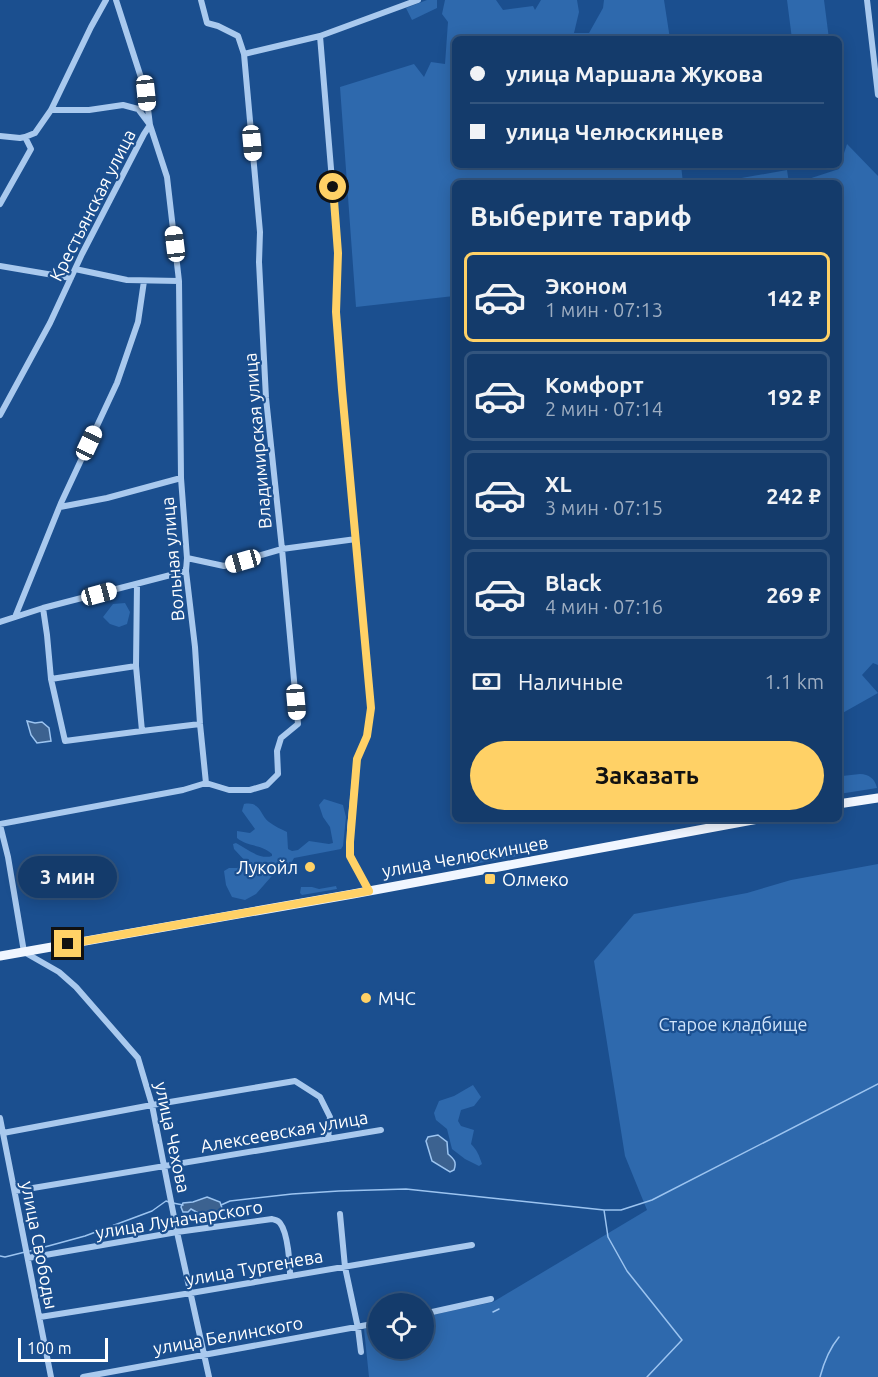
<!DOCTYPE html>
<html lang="ru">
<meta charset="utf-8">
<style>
body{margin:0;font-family:Ubuntu,sans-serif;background:#1d4271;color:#f1f3f6;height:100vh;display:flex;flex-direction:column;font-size:22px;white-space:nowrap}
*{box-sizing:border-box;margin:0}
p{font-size:20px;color:#9dadc1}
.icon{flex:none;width:33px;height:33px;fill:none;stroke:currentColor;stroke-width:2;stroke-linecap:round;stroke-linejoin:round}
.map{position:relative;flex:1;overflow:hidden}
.side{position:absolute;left:452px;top:180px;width:390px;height:642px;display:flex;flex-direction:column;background:#143b6b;border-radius:9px;box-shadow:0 3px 15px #0003,0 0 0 2px #33557e}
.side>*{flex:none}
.guide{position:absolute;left:452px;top:36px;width:390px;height:132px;border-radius:9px;box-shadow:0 3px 15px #0003,0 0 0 2px #33557e;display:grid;align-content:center;height:132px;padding:0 18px;background:#143b6b}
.controls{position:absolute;left:368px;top:1293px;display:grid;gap:12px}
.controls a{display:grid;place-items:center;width:66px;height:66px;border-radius:50%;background:#143b6b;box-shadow:0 3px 15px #0003,0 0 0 2px #33557e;font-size:30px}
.scale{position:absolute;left:18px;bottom:15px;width:90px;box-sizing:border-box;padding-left:6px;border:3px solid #fff;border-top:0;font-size:16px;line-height:21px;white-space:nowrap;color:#fff;-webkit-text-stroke:4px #1b4f8f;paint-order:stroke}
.end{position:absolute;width:27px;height:27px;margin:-14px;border:8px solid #ffd166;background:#111;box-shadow:0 0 0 3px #111}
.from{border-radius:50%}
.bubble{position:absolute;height:42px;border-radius:21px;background:#143b6b;box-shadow:0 3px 15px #0003,0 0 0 2px #33557e;font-size:20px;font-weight:700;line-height:42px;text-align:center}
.car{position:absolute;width:18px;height:36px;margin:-18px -9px;border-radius:8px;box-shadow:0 0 4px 2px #0007;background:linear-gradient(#fff 24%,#345 0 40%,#fff 0 76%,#345 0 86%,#fff 0)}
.guide b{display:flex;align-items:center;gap:21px;height:57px;font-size:22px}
.guide b+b{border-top:2px solid #33557e}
.guide i{width:15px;height:15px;background:#f1f3f6}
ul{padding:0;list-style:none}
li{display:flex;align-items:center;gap:18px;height:90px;margin:0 12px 9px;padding:0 6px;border:3px solid #33557e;border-radius:9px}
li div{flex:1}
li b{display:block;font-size:22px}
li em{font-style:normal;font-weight:700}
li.on{border-color:#ffd166}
li>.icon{width:54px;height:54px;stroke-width:1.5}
h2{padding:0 18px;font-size:27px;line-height:72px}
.pay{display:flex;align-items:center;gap:15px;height:66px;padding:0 18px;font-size:22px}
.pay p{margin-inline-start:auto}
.cta{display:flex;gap:12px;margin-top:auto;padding:12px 18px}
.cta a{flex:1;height:69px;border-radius:36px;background:#ffd166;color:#111;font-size:24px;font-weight:700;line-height:69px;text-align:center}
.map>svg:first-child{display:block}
</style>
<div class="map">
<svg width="878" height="1377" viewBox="0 0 878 1377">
<rect width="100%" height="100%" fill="#1b4f8f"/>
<path fill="#2e69ad" d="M427 0H437V8L412 20 406 8Z
M445 0H496L503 10 533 6 535 10 541 0H577L579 12 574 33H589L603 8 604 0H664L670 39H454V165H681L683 183H454V296L356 307 340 87 414 64 424 77 431 62 445 64 448 22 442 14Z
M787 0H824L829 39H792Z
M847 144 878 176V665L873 663 862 675 878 693 839 715 838 183H796L839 169Z
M787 170 789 183H713Z
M125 603 130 612 127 624 119 627 110 624 103 617 113 604Z
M860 774C869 774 875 779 877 788L839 794V779L842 776Z
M324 799 343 805 346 817 343 846 341 849 294 858 289 867 278 869 256 894 245 900 232 897 226 885 224 871 229 868H237L247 863 234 849 233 844 236 843C247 849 260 860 272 856V854C261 844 248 847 237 838V831L250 833 255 829 242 811 244 804C261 801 260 815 269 822 274 826 281 829 287 832L288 849 292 851 298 850 309 841 329 844 333 843 330 827 323 817 319 805Z
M546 840 548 847 544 851 469 865H464L462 857Z
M878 864V1377H369L364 1329 378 1326V1348H423V1317L493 1302 647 1210 625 1156 594 961 634 914 747 893 791 880Z
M336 886 337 889 302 895 300 893 301 887H312L319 889Z
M473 1085 481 1097 474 1106 461 1110 458 1121 461 1126 474 1130 471 1144C477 1150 479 1155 482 1164L479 1166 465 1159 452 1149 447 1129 436 1120 434 1113 439 1101 454 1096Z"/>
<path fill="#3c6290" stroke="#9cc4f0" stroke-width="1.5" d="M27 721 35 723 42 722 49 728 51 741 37 743 31 735Z
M438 1135 447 1142 448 1154C454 1159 457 1162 454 1170L450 1172 432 1161 426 1141 428 1137Z
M207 1197 220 1202 222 1208 219 1219H209L191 1209 188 1212H183L181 1207 183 1203 193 1202Z"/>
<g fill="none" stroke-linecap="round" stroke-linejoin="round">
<path stroke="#9cc4f0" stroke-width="1.5" d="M173 1203 183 1205
M221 1205 230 1201 292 1194 339 1191 406 1189 604 1210H621L652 1200 878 1084
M604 1210 608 1237 627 1271 682 1340 647 1377
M30 1251 85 1236 152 1211 166 1201 169 1202
M0 1256 5 1257 25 1252
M493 1312 499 1309
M820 1377C824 1362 829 1349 839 1337"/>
<path stroke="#a9c9ee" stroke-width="6" d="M201 0 207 23 218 26 238 36 244 54
M867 0 878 95
M320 36 338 253 336 312 342 390 371 708 367 736 357 759 350 828V856L369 891
M0 136 20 138 25 137
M0 204 31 149 25 137 35 133 51 110 91 27 106 0
M0 266 71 278
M75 269 127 280 179 281
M0 415 50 323 82 254 144 134 150 125 146 93 116 0
M60 507 107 498 181 478
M187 558 224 566 282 549 356 539
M43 608 47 635 51 679 136 666
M15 617 61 503 117 383 138 322 144 281
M0 622 43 608 186 571V568
M51 679 65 741 142 731 136 666 137 584
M142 731 200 724
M206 783 229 790H250L267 785 278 774 277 751 281 738 298 724 282 549 266 398 259 262 260 232 244 54 320 36 418 0
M0 824 183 790 206 783 200 724 195 647 186 571 187 558 181 478 179 281 167 177 150 125 138 109 123 105 89 110H51
M0 825 8 857 24 952 59 972 76 987 138 1058 152 1105 177 1232 209 1377
M0 1118 51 1377
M3 1133 152 1105 295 1081 320 1097 330 1117 328 1139
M15 1191 381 1130
M340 1214 345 1267 358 1328 361 1352
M28 1258 177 1232 272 1219C275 1220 278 1220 280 1223 288 1233 290 1264 290 1276
M423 1314 491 1299
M40 1317 191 1293 472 1245
M83 1377 378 1323"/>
<path stroke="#f0f6ff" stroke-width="9" d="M838 804 878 798
M0 956 353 894 758 819"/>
</g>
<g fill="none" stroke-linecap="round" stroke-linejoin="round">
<path stroke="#ffd166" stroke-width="8" d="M68 944 369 891 350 856V842L357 759 367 736 371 708 342 390 336 312 338 253 333 187"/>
</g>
<g fill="#ffd166" stroke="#1b4f8f" stroke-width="2">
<circle cx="310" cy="867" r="6"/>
<rect x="484" y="873" width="12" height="12" rx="3"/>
<circle cx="366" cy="998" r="6"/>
</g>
<g text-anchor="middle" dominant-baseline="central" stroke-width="4.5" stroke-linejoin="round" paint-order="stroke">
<g font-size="18" fill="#fff" stroke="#1b4f8f">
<text transform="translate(92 205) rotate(-63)">Крестьянская улица</text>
<text transform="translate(257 441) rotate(-95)">Владимирская улица</text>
<text transform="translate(172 559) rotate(-95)">Вольная улица</text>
<text transform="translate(465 856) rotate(-10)">улица Челюскинцев</text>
<text transform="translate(284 1131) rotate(-10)">Алексеевская улица</text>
<text transform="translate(173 1137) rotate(78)">улица Чехова</text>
<text transform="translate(179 1219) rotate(-9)">улица Луначарского</text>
<text transform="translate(40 1245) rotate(79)">улица Свободы</text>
<text transform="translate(254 1267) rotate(-10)">улица Тургенева</text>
<text transform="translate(228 1335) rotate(-10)">улица Белинского</text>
</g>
<g font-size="18" fill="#fff" stroke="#1b4f8f" text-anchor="start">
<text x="298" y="867" text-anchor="end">Лукойл</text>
<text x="502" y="879">Олмеко</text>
<text x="378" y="998">МЧС</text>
</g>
<g font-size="18" fill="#cfe3fa" stroke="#1b4f8f">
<text x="733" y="1024">Старое кладбище</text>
</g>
</g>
</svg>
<div class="controls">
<a><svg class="icon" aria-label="locate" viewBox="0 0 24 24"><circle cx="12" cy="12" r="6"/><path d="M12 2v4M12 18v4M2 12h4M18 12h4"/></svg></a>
</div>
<div class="scale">100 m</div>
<i class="end from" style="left:333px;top:187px"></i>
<i class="end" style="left:68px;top:944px"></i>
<div class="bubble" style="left:18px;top:856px;width:99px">3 мин</div>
<i class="car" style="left:146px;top:93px;rotate:174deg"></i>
<i class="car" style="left:252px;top:143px;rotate:175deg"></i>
<i class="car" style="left:175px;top:244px;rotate:353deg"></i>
<i class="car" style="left:89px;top:443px;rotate:25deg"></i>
<i class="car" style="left:243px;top:561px;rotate:254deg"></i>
<i class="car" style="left:99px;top:594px;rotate:75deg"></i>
<i class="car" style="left:296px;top:702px;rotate:175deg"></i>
<div class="guide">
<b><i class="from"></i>улица Маршала Жукова</b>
<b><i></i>улица Челюскинцев</b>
</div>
<section class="side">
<h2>Выберите тариф</h2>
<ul>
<li class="on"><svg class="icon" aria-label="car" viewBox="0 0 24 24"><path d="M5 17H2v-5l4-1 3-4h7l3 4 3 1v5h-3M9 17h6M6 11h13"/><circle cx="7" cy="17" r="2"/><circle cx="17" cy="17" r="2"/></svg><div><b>Эконом</b><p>1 мин · 07:13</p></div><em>142 ₽</em></li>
<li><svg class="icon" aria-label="car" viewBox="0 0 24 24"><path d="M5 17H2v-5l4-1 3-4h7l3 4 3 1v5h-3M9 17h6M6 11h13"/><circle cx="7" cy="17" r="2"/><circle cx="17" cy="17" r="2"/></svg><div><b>Комфорт</b><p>2 мин · 07:14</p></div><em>192 ₽</em></li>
<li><svg class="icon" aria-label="car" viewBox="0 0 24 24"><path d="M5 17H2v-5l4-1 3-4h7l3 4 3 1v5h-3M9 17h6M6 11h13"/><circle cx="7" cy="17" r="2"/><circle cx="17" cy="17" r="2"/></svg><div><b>XL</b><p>3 мин · 07:15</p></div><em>242 ₽</em></li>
<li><svg class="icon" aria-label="car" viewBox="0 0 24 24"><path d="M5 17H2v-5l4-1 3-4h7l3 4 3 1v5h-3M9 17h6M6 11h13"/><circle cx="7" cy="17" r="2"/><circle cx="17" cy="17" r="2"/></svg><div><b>Black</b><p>4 мин · 07:16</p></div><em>269 ₽</em></li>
</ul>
<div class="pay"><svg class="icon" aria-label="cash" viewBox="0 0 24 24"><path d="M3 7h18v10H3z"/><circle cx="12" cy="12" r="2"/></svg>Наличные<p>1.1 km</p></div>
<div class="cta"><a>Заказать</a></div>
</section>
</div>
